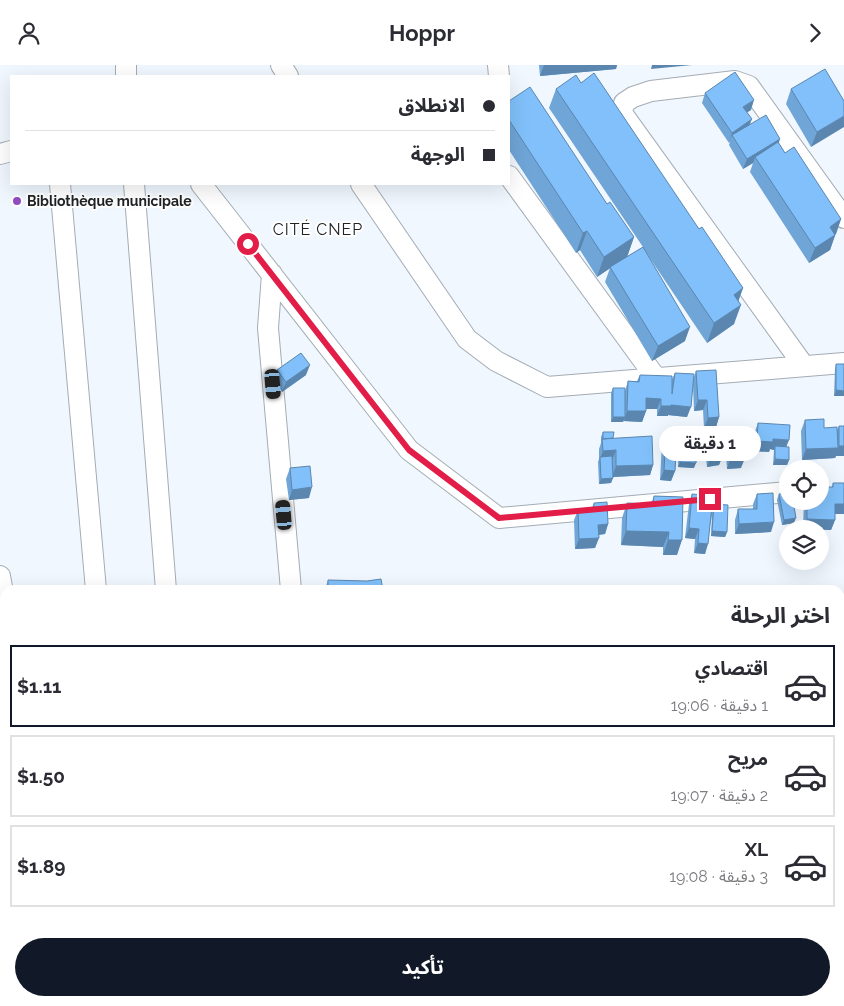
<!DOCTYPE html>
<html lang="ar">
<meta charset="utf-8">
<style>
body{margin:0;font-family:Raleway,"Noto Sans Arabic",sans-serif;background:#f7f7f7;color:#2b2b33;direction:rtl;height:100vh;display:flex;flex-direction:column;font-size:19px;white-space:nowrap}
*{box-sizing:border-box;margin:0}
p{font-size:16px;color:#7c7c81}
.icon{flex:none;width:28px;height:28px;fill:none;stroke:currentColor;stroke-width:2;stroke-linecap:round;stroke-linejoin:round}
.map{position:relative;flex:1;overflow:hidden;direction:ltr}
.sheet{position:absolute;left:0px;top:520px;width:845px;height:421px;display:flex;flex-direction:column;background:#fff;border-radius:15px 15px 0 0;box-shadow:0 5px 20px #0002;direction:rtl}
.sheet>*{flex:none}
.hud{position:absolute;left:10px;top:10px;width:500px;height:110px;border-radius:0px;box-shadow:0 5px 20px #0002;direction:rtl;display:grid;align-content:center;height:110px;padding:0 15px;background:#fff}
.buttons{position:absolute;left:779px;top:395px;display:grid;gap:10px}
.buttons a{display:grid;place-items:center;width:50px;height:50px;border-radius:50%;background:#fff;box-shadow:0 5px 20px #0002;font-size:25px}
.end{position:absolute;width:22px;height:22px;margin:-11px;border:6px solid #e11d48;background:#fff;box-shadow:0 0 0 2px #fff}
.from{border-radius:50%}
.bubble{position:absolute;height:35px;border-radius:18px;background:#fff;box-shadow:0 5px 20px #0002;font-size:16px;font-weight:700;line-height:35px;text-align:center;direction:rtl}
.car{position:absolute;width:15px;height:30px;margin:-15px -8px;border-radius:6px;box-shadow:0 0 4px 1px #0007;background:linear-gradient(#222 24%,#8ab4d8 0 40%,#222 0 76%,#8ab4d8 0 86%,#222 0)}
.hud b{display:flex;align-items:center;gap:18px;height:48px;font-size:19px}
.hud b+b{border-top:1px solid #e1e1e2}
.hud i{width:12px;height:12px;background:#2b2b33}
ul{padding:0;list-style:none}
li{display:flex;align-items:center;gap:15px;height:82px;margin:0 10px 8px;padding:0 5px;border:2px solid #e1e1e2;border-radius:0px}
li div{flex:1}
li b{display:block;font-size:19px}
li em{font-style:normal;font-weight:700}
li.active{border-color:#111827}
li>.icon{width:45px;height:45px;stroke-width:1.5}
h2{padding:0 15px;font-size:22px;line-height:60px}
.action{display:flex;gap:10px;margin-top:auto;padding:10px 15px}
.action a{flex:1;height:58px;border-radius:30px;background:#111827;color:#fff;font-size:20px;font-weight:700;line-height:58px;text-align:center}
header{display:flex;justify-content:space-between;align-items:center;height:65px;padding:0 15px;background:#fff;font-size:22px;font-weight:700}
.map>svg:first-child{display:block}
</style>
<header><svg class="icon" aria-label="forward" viewBox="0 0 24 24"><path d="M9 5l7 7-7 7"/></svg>Hoppr<svg class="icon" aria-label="person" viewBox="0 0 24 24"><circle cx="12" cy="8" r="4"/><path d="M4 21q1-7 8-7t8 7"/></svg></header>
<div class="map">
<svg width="844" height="941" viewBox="0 0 844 941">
<rect width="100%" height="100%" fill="#f0f7fe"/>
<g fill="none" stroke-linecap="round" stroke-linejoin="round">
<defs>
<path id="minor" d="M281 0 288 11
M498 0 499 11
M126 11V0
M0 89 11 86
M509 111 656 313
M60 119 96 525
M134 119 166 525
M201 119 409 385 499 453 788 427
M361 119 467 274 496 296 547 322 844 298
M272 209 268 263 291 525
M804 301 622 48 624 38 633 32 651 26 735 16 749 21 844 153
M0 511 5 538
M78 936 79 941"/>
</defs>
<use href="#minor" stroke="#a4acb4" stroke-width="22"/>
<use href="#minor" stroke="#fff" stroke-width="20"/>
</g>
<path fill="#6fa5d7" d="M539 0H617L616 4 540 11Z
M581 18 699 164 743 223 738 237 734 259 707 278 643 183 685 276 652 296 605 217 610 203 597 212 580 185 576 188 509 85V36L607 139 634 172 627 192 643 182 549 43 556 24Z
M791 24 844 36 811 82 786 39Z
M705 28 751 45 747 47 750 59 779 78 785 88 841 154 830 185 809 198 750 107 753 98 743 104 729 80 730 77 729 78 702 38Z
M836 299H844V331H834L835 304Z
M277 305 306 310 282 327 274 315Z
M696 306 719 352 716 362 704 363 703 345 694 346 693 320 687 352 668 350V351H657V344H646V346L642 357 624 356V355L623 357H611V328L613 323 625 326 628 316H637L640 310 672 314 675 308 693 315Z
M805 355 824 363 837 365 839 361H844V391H836L835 393 802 395 801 366Z
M758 358 787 382 789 395 787 400H773L774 385 770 384 769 387 753 386 754 369Z
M729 362 741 403 727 404 725 373Z
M603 367 613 373 653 400 650 410 613 412 611 418 599 419 598 397 599 394V384L601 378V372Z
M666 368 675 406 671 416 660 415 662 378Z
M706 371 721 395 719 400 707 402 704 376Z
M681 373 694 403 678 402 679 378Z
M290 403 309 433 289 435 286 414Z
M833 418 844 449H835V455L831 465 803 464 804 436H820L832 422Z
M692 429 712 443 714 439 727 467 725 472 711 471 712 450 705 489 694 488 695 474 685 473 689 439Z
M757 429 771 467 735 469V455L738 444H753V439Z
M779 429 794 458 782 460 777 435Z
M654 431 683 432 677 490H663V482L621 480 622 453 627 438 651 439Z
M594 438 608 459 605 469 599 470 595 483 575 484 574 455 578 445H591Z
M328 515 383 525H325Z"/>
<path fill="#5a86af" d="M544 0H617L616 4 540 11Z
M652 0H692L651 4Z
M754 35 751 45 740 52 743 42Z
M844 51V62L811 82 817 67Z
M752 54 748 64 732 70 729 78 732 68Z
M780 74 777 84 755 92 753 98 743 104 747 94Z
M841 154 836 169 824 177 830 162Z
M587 166 580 185 576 188 583 168Z
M835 170 830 185 809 198 815 183Z
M634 172 627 192 597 212 604 192Z
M743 223 736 242 734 230Z
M741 240 734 259 707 278 714 258Z
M690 262 685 276 652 296 658 281Z
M310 300 306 310 282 327 286 317Z
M836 325 844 326V331H834Z
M646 333 661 334 657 344H643Z
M698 335H707L703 345 694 346Z
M671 340 691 342 687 352 668 350V351H657L661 341Z
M627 346H646L642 357 624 356Z
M613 352H625L623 357H611Z
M719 352 716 362 704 363 708 353Z
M773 374 789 375 785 385 775 381 774 385 770 384 769 387 753 386 757 376Z
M839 381H844V391H836L835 393 802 395 806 384 838 383Z
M616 385 612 395 600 394 603 386Z
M745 393 741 403 727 404 730 394Z
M775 394 789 395 787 400H773Z
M721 395 719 400 707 402 709 396Z
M680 397 696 398 694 403 678 402Z
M653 400 650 410 612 412 616 401Z
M664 405 675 406 671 416 660 415Z
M613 413 611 418 599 419 601 414Z
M312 422 309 433 289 435 292 425Z
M835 439H844V449H831Z
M796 453 794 458 782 460 784 455Z
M807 454 835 455 831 465 803 464Z
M774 457 771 467 735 469 739 459Z
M608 459 605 469 595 470 598 460Z
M689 463 699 464 695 474 685 473Z
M626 466 669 467 663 482 621 480Z
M712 466 727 467 725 472 711 471Z
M599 473 595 483 575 484 579 474Z
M668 475H682L677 490H663Z
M698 478 708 479 705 489 694 488Z"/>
<path fill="#81c0fa" stroke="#5a86af" d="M825 4 844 36V51L817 67 791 24Z
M735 7 754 35 743 42 752 54 732 68 705 28Z
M594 8 699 164 702 162 743 223 734 230 741 240 714 258 556 24 576 10 581 18Z
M530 22 607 139 610 137 634 172 604 192 587 166 583 168 509 55V36Z
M766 50 780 74 747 94 732 70Z
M778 77 785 88 794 82 841 154 830 162 835 170 815 183 755 92Z
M643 182 690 262 658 281 610 202Z
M301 288 310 300 286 317 277 305Z
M836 299H844V326L836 325Z
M716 305 719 352 708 353 707 335H698L696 306Z
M675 308 694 309 691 342 671 340V341H661V334L646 333V346H627L628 316 639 317 640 310 672 311V329Z
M613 323H625V352H613Z
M824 354V363L837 362 838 383 806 384 805 355Z
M758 358 790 360 789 375 773 374V377L757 376Z
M839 361H844V381H839Z
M729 362H743L745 393 730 394Z
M603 367H614L613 373 603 374Z
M666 368H677L675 406 664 405Z
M717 369 721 395 709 396 706 371Z
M652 371 653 400 616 401V385L603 386 602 374Z
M681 373 697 374 696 398 680 397Z
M775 381 789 382V395L775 394Z
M612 391 613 413 601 414 600 392Z
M310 401 312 422 292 425 290 403Z
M833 418H844V439H835V455L807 454V436H820V422H833Z
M773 428 774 457 739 459 738 444H757V429Z
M788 428V436H793L796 453 784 455 779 429Z
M692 429 713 431 708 479 698 478 699 464 689 463Z
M654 431 683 432 682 475H668L669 467 626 466 627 438 653 439Z
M607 437 608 459 598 460 599 473 579 474 578 445H594V438Z
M714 439 728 440 727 467 712 466Z
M381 514 383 525H328V515L367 516Z"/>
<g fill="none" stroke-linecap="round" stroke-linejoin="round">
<path stroke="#e11d48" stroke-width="6" d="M248 179 409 385 499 453 710 434"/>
</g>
<circle fill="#924dc0" stroke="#fff" stroke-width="2" cx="17" cy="136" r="5"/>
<g text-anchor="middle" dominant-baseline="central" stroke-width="4" stroke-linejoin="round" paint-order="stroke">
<g font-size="14" font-weight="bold" fill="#202326" stroke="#fff" text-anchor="start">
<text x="27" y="136">Bibliothèque municipale</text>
</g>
<g font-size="16" letter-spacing="1" fill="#202326" stroke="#fff">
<text x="318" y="164">CITÉ CNEP</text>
</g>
</g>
</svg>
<div class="buttons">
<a><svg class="icon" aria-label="locate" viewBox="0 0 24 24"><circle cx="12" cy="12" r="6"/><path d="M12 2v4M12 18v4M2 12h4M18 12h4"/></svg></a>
<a><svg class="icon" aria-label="layers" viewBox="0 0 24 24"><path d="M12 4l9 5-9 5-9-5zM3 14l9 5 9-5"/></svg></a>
</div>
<i class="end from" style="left:248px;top:179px"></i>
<i class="end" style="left:710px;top:434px"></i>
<div class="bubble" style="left:659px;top:361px;width:102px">1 دقيقة</div>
<i class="car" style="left:273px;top:319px;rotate:175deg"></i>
<i class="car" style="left:284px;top:450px;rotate:355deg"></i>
<div class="hud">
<b><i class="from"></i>الانطلاق</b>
<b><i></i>الوجهة</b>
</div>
<section class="sheet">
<h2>اختر الرحلة</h2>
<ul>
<li class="active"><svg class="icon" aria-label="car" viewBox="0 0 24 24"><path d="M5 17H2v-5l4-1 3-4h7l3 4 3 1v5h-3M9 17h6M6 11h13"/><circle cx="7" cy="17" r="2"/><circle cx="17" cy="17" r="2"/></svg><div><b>اقتصادي</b><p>1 دقيقة · 19:06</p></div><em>$1.11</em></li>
<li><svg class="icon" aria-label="car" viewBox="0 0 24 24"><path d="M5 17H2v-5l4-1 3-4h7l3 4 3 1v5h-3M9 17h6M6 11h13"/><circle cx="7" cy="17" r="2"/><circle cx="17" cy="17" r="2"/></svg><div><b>مريح</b><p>2 دقيقة · 19:07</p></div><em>$1.50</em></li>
<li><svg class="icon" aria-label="car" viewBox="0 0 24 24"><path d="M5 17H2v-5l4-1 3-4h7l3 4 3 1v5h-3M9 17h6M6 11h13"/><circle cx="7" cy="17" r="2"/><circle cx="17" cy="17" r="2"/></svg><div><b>XL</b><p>3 دقيقة · 19:08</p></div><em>$1.89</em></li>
</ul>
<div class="action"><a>تأكيد</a></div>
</section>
</div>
